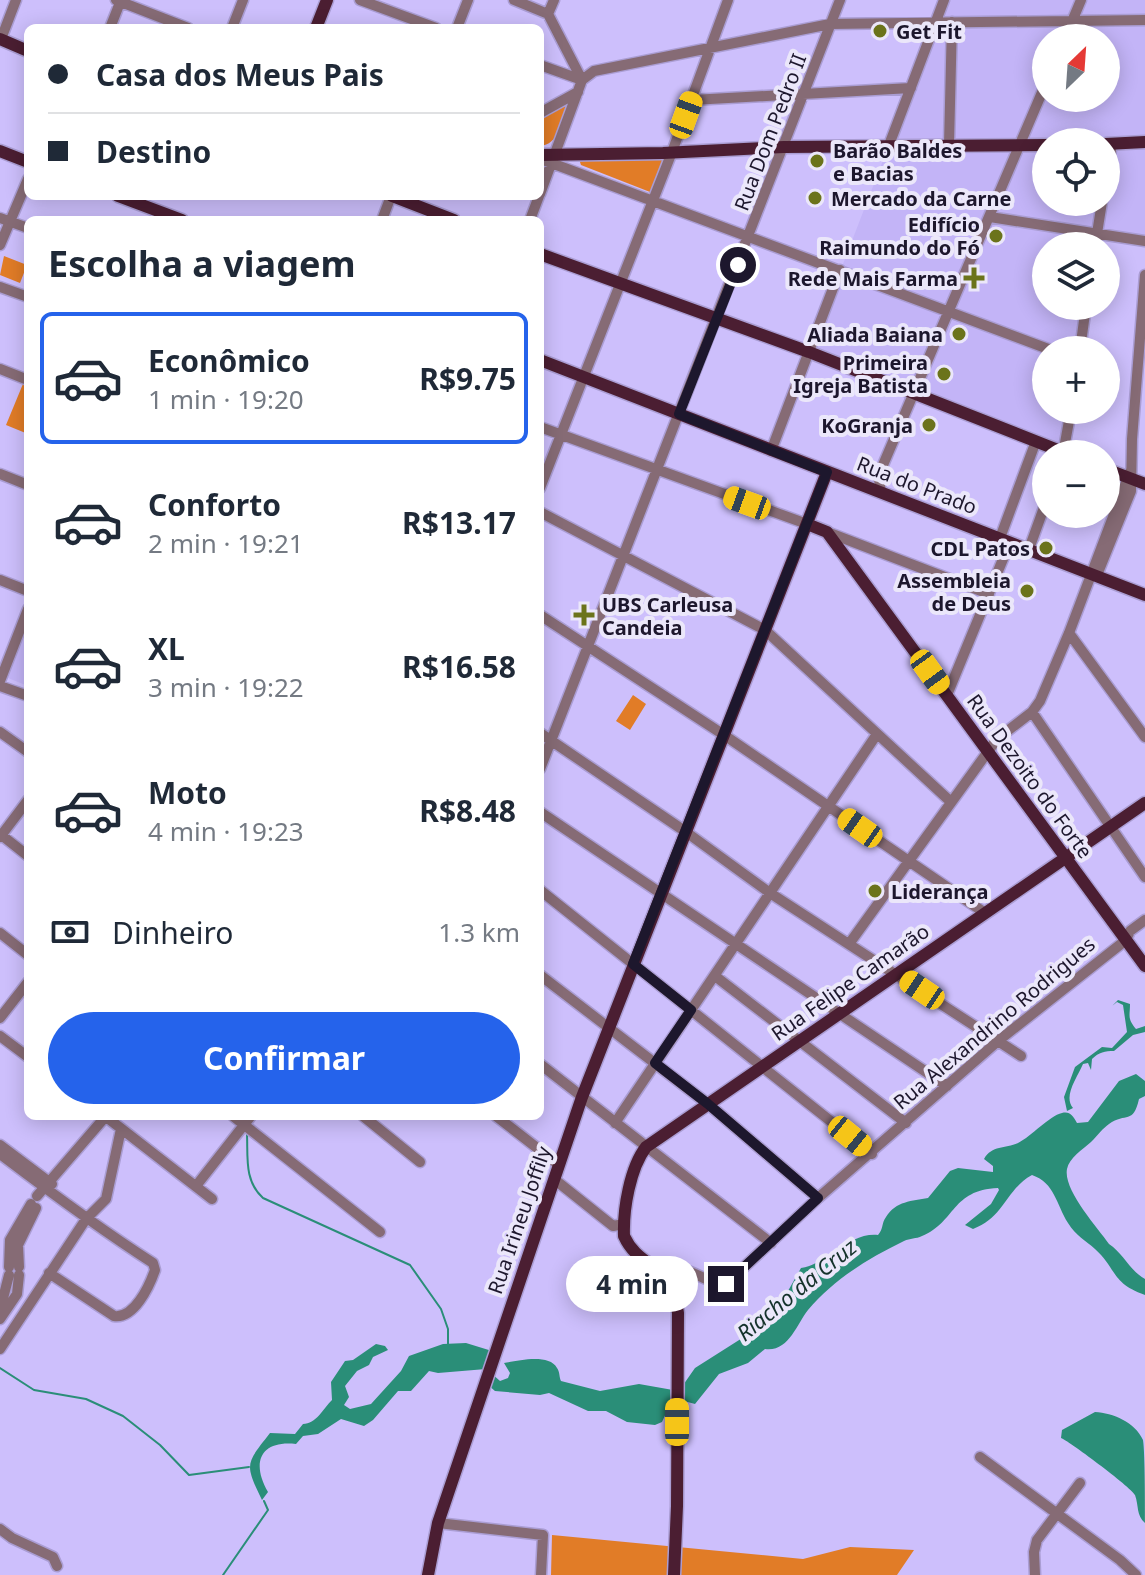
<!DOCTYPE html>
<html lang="pt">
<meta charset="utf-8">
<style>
body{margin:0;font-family:"Noto Sans",sans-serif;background:#f6f6f7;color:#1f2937;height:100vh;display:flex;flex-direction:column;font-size:30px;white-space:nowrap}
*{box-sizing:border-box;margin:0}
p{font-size:26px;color:#747a83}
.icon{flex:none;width:44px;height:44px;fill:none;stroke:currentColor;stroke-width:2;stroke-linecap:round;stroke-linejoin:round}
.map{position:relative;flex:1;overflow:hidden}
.sheet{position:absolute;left:24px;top:216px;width:520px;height:904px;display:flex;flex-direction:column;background:#fff;border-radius:12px;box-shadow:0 4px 20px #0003}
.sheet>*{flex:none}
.guide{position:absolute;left:24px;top:24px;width:520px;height:176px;border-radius:12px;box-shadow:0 4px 20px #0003;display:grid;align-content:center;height:176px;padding:0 24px;background:#fff}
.needle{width:52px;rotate:25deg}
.controls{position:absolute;left:1032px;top:24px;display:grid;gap:16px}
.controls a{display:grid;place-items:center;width:88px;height:88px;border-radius:50%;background:#fff;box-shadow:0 4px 20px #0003;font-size:40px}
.end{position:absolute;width:36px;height:36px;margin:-18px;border:10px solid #1d172d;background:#fff;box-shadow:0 0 0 4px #fff}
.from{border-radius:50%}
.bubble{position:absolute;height:56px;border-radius:28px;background:#fff;box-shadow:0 4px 20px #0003;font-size:26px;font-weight:700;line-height:56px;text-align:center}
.car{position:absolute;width:24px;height:48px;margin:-24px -12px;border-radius:10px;box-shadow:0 0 6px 2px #0007;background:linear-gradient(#f5c518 24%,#345 0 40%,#f5c518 0 76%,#345 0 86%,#f5c518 0)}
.guide b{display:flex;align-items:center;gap:28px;height:76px;font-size:30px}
.guide b+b{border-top:2px solid #e0e1e3}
.guide i{width:20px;height:20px;background:#1f2937}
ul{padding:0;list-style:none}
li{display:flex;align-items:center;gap:24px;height:132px;margin:0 16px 12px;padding:0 8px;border:4px solid transparent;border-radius:12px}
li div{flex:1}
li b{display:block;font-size:30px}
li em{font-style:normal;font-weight:700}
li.active{border-color:#2563eb}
li>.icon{width:72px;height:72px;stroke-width:1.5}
h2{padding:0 24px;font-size:36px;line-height:96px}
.pay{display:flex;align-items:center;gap:20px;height:88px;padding:0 24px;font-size:30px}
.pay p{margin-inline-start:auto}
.button{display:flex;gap:16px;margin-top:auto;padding:16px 24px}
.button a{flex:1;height:92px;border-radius:48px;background:#2563eb;color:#fff;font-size:32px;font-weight:700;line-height:92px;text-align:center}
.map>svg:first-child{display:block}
</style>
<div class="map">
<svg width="1145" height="1575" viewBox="0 0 1145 1575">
<rect width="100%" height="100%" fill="#cdbffc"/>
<path fill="#c3b4f7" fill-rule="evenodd" d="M945 0H1145V139L1021 141 1046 149V202H1106V148H1145V241L1093 233 1091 246H1046V306H1085L1080 350H1046V410H1071L1063 454 809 352ZM1046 38H1106V98H1046Z
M28 627V686L8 678Z"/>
<path fill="#e17c27" d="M566 105C565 120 558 145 540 146V116Z
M664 157 650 192 581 165 579 159Z
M4 256 27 265 20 283 0 275Z
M25 379 28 380V434L6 425Z
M633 695 646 704 630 730 616 721Z
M552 1535 803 1559 850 1547 914 1550 897 1575H551Z"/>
<path fill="#2a8e78" d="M1118 1000 1130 1004C1130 1016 1127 1018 1136 1029L1145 1026V1032L1133 1035 1114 1051C1105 1051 1099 1052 1092 1059L1091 1070 1088 1063 1083 1064C1077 1078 1063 1096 1073 1108L1067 1111 1064 1097 1075 1067 1102 1047 1112 1048 1127 1032 1123 1005 1117 1002 1112 1006Z
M1136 1074 1145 1081V1096L1139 1099C1133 1125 1126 1112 1109 1124 1103 1128 1097 1136 1091 1142 1083 1149 1069 1158 1067 1169 1063 1190 1097 1227 1109 1244 1124 1254 1129 1270 1145 1279V1295C1111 1283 1117 1269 1095 1249 1085 1240 1076 1236 1068 1223 1056 1204 1055 1183 1032 1175 1006 1189 1005 1217 973 1229L965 1225 991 1204 999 1190 998 1188C951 1190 956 1222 922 1236 916 1239 910 1238 904 1241 869 1258 834 1279 808 1310 796 1325 789 1352 765 1349L748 1363 719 1374 695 1404 673 1398 662 1422 655 1425 627 1422 606 1411H588L549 1393 540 1395 495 1391 488 1385 491 1373 500 1381 508 1378 510 1373 504 1363C517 1361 549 1353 557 1368 560 1372 559 1377 561 1381L600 1391 639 1384 673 1390 681 1388 695 1368 747 1335 774 1301 788 1291 801 1268C824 1266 848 1232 878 1235 884 1228 881 1224 886 1217 896 1201 912 1201 928 1198L950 1171 958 1168 993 1172V1166L984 1159C992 1145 1005 1149 1018 1143 1032 1136 1049 1116 1062 1113 1070 1111 1073 1116 1077 1123L1088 1122 1119 1081Z
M466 1343 492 1351 486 1369 438 1373 429 1371 411 1391H398L373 1420 364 1426 341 1419 318 1434 303 1436 296 1444C260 1440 251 1463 268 1492L262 1500C244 1463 246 1464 270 1433L295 1434 303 1424C316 1424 323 1409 332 1400L331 1382 345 1361 353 1360 376 1344 385 1346 388 1350 373 1357 369 1365 357 1371 345 1386 349 1397 344 1405 350 1409 371 1404 401 1371 409 1356 443 1344Z
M1095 1412C1113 1413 1135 1422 1143 1440 1145 1452 1145 1506 1145 1523 1136 1515 1139 1506 1135 1495 1131 1487 1066 1439 1061 1438L1062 1430Z"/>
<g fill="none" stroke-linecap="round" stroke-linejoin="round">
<path stroke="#2a8e78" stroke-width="2" d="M247 1134C248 1157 244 1181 263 1198L410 1265 441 1309 448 1329V1346
M0 1368 34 1390 86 1399 123 1416 160 1445 189 1475 249 1467
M223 1575 268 1510 264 1501"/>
<defs>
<path id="minor" d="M116 0 188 28
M360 0 436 28
M514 0 548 14
M554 0 548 14 582 80
M110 28 121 0
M232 28 243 0
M457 28 468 0
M1065 38 1081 0
M1 39 16 0
M540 65 582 80
M692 100 911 88
M540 113 578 92
M949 144 952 22
M889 145 944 0
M546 161 1051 350
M1106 179 1112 144
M540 194 582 80 594 71 830 24 1145 20
M990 217 1145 241
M0 218 28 228
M382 220 391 196
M530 220 539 196
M0 245 28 179
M1095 246 1102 202
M0 287 28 297
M1080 350 1086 306
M0 369 28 380
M540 427 807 524
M771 451 840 270
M1063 454 1071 410
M0 474 28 485
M540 488 672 152 728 0
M881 492 879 479 883 465 1046 83
M540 512 765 630 951 802
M827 532 989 594
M1000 538 1036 441
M1029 549 1046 502
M1097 575 1131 491 1132 439 1145 275
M0 580 28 591
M540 615 724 735 985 913
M1069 633 1145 737
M0 681 28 609
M0 686 28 696
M947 695 1010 542
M1032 712 1145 877
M0 732 28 752
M540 733 686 832 770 893 1021 1056
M540 769 840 0
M540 812 947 1086
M0 834 28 856
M0 837 28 800
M540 890 872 1154
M0 933 28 955
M849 944 997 739 1032 712 1040 701 1069 633 1130 472
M540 975 708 1104 818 1198
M715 976 906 1123
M0 1018 28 982
M0 1036 28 1057
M540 1064 771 1243
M105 1116 212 1199
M233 1116 380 1232
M363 1116 420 1162
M496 1116 559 1165
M615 1123 877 734
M0 1145 52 1184
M0 1154C50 1192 100 1229 153 1263L155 1270C149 1287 134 1319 114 1316L49 1273
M554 1179 613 1226 624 1224
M196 1186 251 1116
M37 1196 106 1116
M9 1267 10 1240 31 1204
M19 1267 18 1245 36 1208
M661 1273C692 1261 698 1283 726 1284L818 1198 998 1041 1126 940 1130 931 1145 920
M0 1310 9 1275
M0 1319 17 1294 19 1275
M0 1349 86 1219 106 1199 121 1129
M980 1457 1120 1560 1136 1575
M438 1523 543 1535 541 1575
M0 1529 12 1538 53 1557 57 1566
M1035 1575 1034 1552 1037 1540 1080 1483"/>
<path id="major" d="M316 28 327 0
M0 39 28 51
M1106 144 1145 142
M0 151 28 162
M540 155 663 153 784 147 1046 145
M118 196 182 220
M392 196 454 220
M540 254 809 352 1068 454
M540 360 1145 595
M1106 469 1145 484
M807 524 827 532 1145 966
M428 1575 438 1523 582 1097 827 472
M674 1575 677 1506 678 1313C672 1261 640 1271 624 1236 623 1209 630 1168 646 1147L1145 803"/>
</defs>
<use href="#minor" stroke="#aa9dd3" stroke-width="13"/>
<use href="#major" stroke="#aa9dd3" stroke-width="15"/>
<use href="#minor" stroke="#866b75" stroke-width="10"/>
<use href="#major" stroke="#4b1e32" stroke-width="12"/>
</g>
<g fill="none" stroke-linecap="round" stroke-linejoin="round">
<path stroke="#1d172d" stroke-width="10" d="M726 1284 818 1198 708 1104 655 1063 691 1010 633 964 827 472 679 414 738 265"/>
</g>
<g fill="#6b731b" stroke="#ebe7fa" stroke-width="3">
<circle cx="880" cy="31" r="8"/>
<circle cx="817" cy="161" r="8"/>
<circle cx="815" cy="198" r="8"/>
<circle cx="996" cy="236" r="8"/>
<path d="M970 266h8v8h8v8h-8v8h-8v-8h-8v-8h8z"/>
<circle cx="959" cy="334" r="8"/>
<circle cx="944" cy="374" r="8"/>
<circle cx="929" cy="425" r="8"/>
<circle cx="1046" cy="548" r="8"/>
<circle cx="1027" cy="591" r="8"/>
<path d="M580 603h8v8h8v8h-8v8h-8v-8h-8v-8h8z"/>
<circle cx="875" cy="891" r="8"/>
</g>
<g text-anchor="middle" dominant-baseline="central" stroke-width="8" stroke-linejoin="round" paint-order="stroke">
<g font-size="20" font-weight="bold" fill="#1d172d" stroke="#ebe7fa" text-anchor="end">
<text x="896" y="31" text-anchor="start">Get Fit</text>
<text x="833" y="150" text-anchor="start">Barão Baldes<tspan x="833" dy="23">e Bacias</tspan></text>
<text x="831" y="198" text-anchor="start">Mercado da Carne</text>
<text x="980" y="224">Edifício<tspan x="980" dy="23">Raimundo do Fó</tspan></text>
<text x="958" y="278">Rede Mais Farma</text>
<text x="943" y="334">Aliada Baiana</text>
<text x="928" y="362">Primeira<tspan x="928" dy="23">Igreja Batista</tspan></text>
<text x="913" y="425">KoGranja</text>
<text x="1030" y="548">CDL Patos</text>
<text x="1011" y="580">Assembleia<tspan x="1011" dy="23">de Deus</tspan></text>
<text x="602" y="604" text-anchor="start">UBS Carleusa<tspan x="602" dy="23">Candeia</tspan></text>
<text x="891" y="891" text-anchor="start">Liderança</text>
</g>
<g font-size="20" fill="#1d172d" stroke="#ebe7fa">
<text transform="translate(770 132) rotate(-69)">Rua Dom Pedro II</text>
<text transform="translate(917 485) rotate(21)">Rua do Prado</text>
<text transform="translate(1030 776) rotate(54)">Rua Dezoito do Forte</text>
<text transform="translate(850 982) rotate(-35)">Rua Felipe Camarão</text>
<text transform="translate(994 1023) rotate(-40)">Rua Alexandrino Rodrigues</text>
<text transform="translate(519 1220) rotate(-71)">Rua Irineu Joffily</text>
</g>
<g font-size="22" font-style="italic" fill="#15322b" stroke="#ebe7fa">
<text transform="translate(796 1289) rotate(-39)">Riacho da Cruz</text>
</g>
</g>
</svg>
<div class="controls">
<a><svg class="needle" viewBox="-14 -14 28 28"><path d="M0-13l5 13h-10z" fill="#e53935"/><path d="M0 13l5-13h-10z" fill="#747a83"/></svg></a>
<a><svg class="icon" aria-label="locate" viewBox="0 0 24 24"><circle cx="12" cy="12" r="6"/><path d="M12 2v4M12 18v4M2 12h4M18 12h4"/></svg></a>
<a><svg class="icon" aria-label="layers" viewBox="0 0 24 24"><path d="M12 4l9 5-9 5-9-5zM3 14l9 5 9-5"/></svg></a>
<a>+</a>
<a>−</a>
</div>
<i class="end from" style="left:738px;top:265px"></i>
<i class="end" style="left:726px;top:1284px"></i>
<div class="bubble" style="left:566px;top:1256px;width:132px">4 min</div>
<i class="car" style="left:686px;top:115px;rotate:20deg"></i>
<i class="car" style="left:747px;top:503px;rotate:290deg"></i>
<i class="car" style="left:930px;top:672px;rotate:144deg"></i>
<i class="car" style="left:860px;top:828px;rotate:305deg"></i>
<i class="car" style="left:922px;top:990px;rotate:304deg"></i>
<i class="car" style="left:850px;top:1136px;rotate:129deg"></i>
<i class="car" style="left:677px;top:1422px;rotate:0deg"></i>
<div class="guide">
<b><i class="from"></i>Casa dos Meus Pais</b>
<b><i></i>Destino</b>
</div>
<section class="sheet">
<h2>Escolha a viagem</h2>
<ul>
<li class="active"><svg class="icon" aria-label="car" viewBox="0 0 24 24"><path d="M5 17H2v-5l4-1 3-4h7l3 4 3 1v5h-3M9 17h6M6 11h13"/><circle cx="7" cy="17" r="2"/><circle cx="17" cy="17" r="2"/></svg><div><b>Econômico</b><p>1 min · 19:20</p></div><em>R$9.75</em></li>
<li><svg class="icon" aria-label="car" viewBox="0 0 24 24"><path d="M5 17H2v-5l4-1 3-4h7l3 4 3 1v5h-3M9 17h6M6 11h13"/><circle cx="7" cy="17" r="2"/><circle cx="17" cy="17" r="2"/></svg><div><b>Conforto</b><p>2 min · 19:21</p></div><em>R$13.17</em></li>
<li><svg class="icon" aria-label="car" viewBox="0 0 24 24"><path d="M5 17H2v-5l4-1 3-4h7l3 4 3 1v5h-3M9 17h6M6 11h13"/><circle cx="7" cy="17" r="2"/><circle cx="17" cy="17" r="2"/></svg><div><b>XL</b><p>3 min · 19:22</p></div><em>R$16.58</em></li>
<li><svg class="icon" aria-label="car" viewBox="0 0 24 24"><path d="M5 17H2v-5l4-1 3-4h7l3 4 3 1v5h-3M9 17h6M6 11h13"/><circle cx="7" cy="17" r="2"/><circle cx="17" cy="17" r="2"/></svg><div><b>Moto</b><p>4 min · 19:23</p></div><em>R$8.48</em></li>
</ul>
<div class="pay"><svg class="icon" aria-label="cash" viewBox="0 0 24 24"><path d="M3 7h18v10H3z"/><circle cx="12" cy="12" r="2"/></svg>Dinheiro<p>1.3 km</p></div>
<div class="button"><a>Confirmar</a></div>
</section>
</div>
